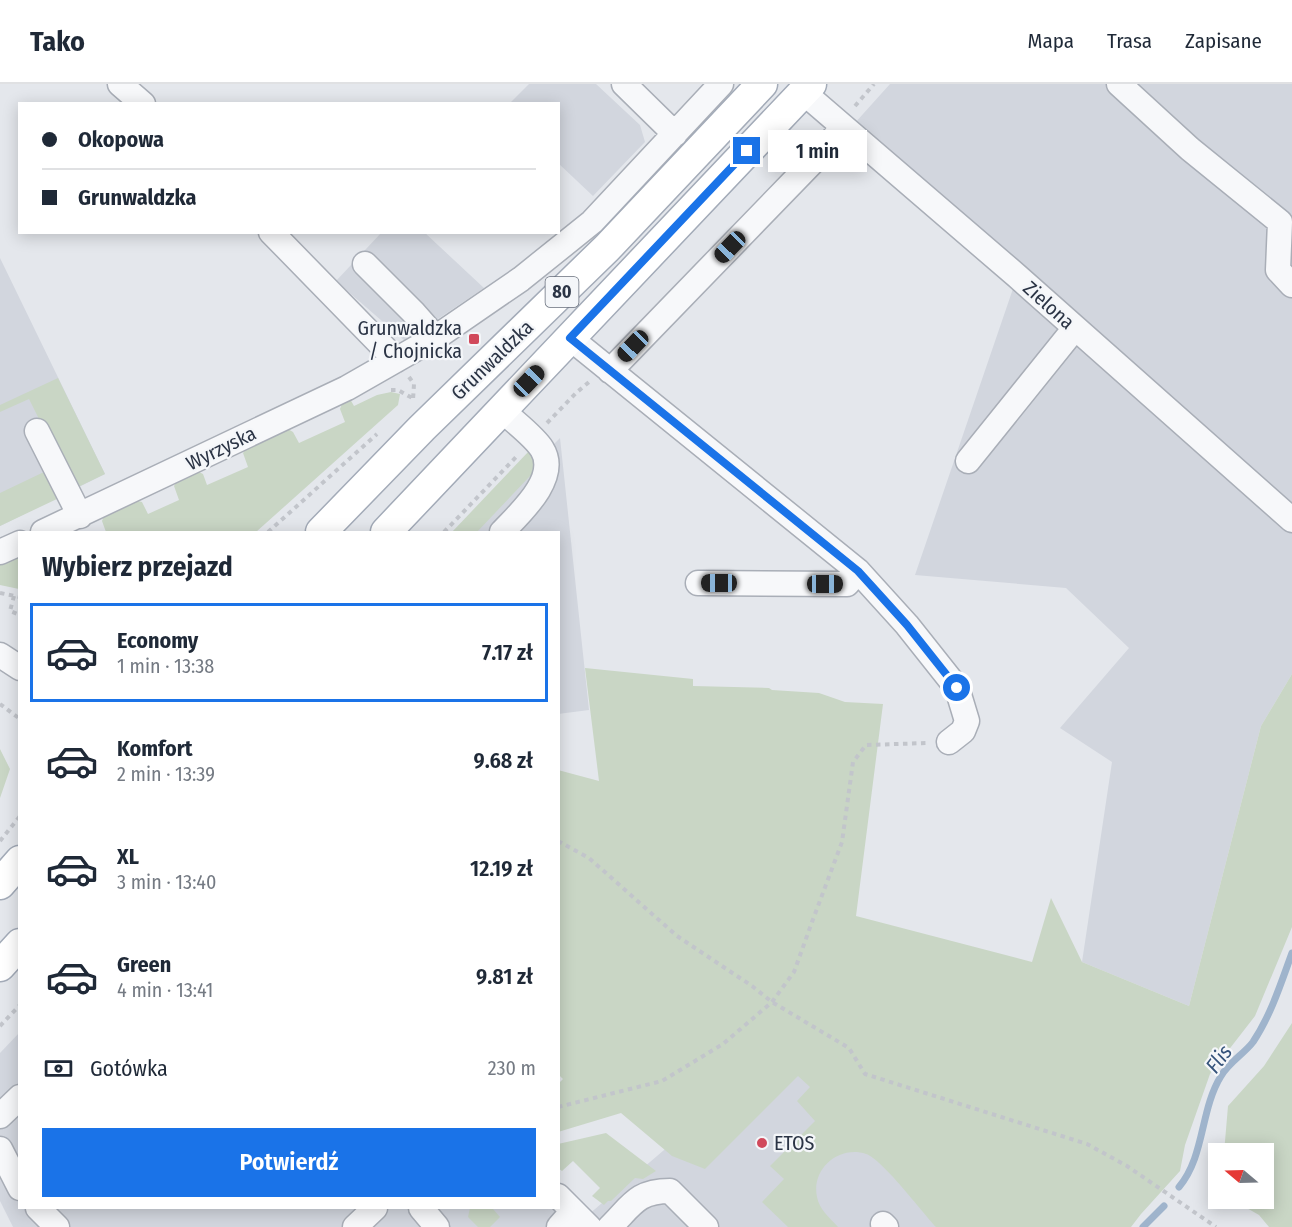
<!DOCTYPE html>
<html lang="pl">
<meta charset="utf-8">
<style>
body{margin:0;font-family:"Fira Sans Condensed",sans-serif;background:#f6f6f7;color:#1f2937;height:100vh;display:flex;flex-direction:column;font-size:22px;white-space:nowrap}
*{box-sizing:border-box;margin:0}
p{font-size:20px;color:#747a83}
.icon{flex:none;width:33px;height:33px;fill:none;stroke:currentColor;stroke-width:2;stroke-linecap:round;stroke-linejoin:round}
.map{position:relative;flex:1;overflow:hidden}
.sheet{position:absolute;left:18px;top:447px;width:542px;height:678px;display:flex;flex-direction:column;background:#fff;border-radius:0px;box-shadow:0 3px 15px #0003}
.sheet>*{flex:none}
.hud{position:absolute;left:18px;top:18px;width:542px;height:132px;border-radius:0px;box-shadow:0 3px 15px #0003;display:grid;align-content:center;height:132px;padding:0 24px;background:#fff}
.needle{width:39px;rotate:289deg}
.buttons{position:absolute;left:1208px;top:1059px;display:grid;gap:12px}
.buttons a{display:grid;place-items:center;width:66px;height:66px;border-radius:0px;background:#fff;box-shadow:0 3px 15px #0003;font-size:30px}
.end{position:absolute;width:27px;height:27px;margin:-14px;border:8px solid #1a73e8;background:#fff;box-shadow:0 0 0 3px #fff}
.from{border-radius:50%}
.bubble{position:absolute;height:42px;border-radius:0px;background:#fff;box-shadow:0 3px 15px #0003;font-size:20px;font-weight:600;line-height:42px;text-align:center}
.car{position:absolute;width:18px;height:36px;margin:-18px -9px;border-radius:8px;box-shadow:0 0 4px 2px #0007;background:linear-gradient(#222 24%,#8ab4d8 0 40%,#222 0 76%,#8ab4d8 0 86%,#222 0)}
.hud b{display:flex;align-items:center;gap:21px;height:57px;font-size:22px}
.hud b+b{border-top:2px solid #e0e1e3}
.hud i{width:15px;height:15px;background:#1f2937}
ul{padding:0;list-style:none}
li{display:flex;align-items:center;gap:18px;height:99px;margin:0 12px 9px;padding:0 12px;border:3px solid transparent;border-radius:0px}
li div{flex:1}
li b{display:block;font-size:22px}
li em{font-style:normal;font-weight:600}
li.current{border-color:#1a73e8}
li>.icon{width:54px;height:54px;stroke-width:1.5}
h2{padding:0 24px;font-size:27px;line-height:72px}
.pay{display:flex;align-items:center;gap:15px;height:66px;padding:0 24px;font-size:22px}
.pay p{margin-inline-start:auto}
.cta{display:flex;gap:12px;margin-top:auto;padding:12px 24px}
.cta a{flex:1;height:69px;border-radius:0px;background:#1a73e8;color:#fff;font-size:24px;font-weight:600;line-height:69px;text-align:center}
header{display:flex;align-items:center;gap:36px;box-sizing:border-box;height:84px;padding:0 30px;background:#fff;border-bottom:2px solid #e0e1e3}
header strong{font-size:28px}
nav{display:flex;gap:33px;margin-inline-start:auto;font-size:21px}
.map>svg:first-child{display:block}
</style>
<header>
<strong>Tako</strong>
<nav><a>Mapa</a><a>Trasa</a><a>Zapisane</a></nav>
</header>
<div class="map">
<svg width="1292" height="1143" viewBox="0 0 1292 1143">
<rect width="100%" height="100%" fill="#e4e7ec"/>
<path fill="#d2d6de" d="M529 0H596L640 41 645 58 593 112 558 79V20L510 19Z
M890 0H1292V590L1261 642 1189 922 1082 878 1112 678 1060 644 1129 564 1066 504 915 491 1017 193 854 40Z
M424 148 484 204 405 257 336 197 381 149Z
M0 174 105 390 0 442Z
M560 354 589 626 558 630V448H467Z
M19 949 20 1124H553L573 1143H13L0 1117V969Z
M801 949 980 1143H574Z"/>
<path fill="#c9d6c5" d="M58 294 105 390 72 406 49 345 45 337 41 339 29 315 0 328V321Z
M391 308 400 310 398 321 256 448H106L102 437 104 432 138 417 142 418 148 430 179 416 174 402 177 397 199 388 203 390 207 401 248 383 243 369 246 365 288 345 293 348 299 359 345 338 340 325 342 320 350 315 354 322 377 311Z
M529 367 535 373 534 387 531 391 477 448H452Z
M46 387 59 414 0 442V409Z
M19 472V505L0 501V481Z
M585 584 693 595V602L769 604 772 606 819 609 845 618 883 620 856 832 1032 878 1051 814 1082 878 1189 922 1261 642 1292 590V843L1255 932 1210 990 1185 1061 1180 1087 1141 1130 1131 1143H936C922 1128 882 1075 866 1070 839 1061 811 1085 817 1113 819 1125 830 1134 838 1143H788L762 1118 784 1095 770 1082 815 1037 797 1017 810 1003 798 992 705 1085 672 1072 621 1029 558 1048V1000L563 995 558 990V686L599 697Z
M0 665 10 685 0 714Z
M1292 939V1143H1269L1259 1131 1231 1115 1263 1114V1070L1224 1069 1228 1022 1264 982Z
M606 1049 656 1087 643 1095 635 1094 611 1117H608L604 1121 592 1112 600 1104 573 1077 562 1087 558 1084V1060Z
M470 1124H487L489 1125 494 1124 493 1125 500 1133 490 1143H478L468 1133Z"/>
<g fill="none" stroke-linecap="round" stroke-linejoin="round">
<path stroke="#9fb4cc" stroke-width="7" d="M1179 1103C1205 1072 1200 1026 1221 992 1229 978 1244 970 1253 958 1271 931 1281 899 1292 869
M1143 1143 1164 1122"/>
<defs>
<path id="minor" d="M120 0 143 20
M624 0 675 50
M1119 0 1190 65 1280 138 1278 186 1292 201
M803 8 1017 192 1292 436
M271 148 396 276
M365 180 413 228 435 253
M570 254 858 487 907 541 957 604 967 637 963 647 949 658
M610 287 828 62 842 43
M37 347 80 432
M968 377 1075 244
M43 448 347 304 438 252 521 195 592 138 721 0
M502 448C519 430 560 394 542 365 534 352 513 337 502 326
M0 468 20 459
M698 499 847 500 858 487
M0 571 20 584
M0 1032 20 1013
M0 1065 20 1104
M558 1112 589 1143
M38 1124 57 1143
M421 1124 437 1143
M883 1140 886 1143
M355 1143 375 1124
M559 1143 573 1127
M610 1143C632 1121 637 1107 670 1107L706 1143"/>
<path id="major" d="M321 448 422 344 607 164 762 0
M386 448 811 0
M0 800 20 777
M0 882 20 860"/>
</defs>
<use href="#minor" stroke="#a9aeb7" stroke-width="27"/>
<use href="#major" stroke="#a3abb8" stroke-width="33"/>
<path stroke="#c2c5cb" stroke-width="4" stroke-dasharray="4.5 4.5" stroke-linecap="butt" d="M855 22 874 0
M409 293 414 300 413 316
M391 306H398L414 315
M547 339 576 309 589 298
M268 448 377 350
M444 448 518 371
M0 509 20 513
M14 512 10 527 20 531
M0 620 20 635
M0 757 20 732
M558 757 589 774 677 852 752 902 772 918 849 964 865 990 1087 1060 1127 1082 1216 1143
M0 942 20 921
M558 1023 662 997 723 960 772 918 794 888 812 838 842 758 853 678 866 661 928 659"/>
<use href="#minor" stroke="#f7f8fa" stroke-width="24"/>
<use href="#major" stroke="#fff" stroke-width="30"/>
</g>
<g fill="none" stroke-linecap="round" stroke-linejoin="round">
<path stroke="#1a73e8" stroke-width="8" d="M747 67 570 254 858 487 907 541 957 604"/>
</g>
<g fill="#d1495b" stroke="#f4f6f9" stroke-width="2">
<rect x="468" y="249" width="12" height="12" rx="3"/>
<circle cx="762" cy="1059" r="6"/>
</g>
<g text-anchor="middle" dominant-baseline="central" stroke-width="4.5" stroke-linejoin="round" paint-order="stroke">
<rect fill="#f4f6f9" stroke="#676e7b" stroke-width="1.5" x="545.5" y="193" width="33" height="30" rx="4.5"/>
<g font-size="18" font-weight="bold" fill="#2b3445">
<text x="562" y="208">80</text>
</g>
<g font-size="20" fill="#2b3445" stroke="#f4f6f9">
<text transform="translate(1049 221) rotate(42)">Zielona</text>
<text transform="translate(492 276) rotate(-44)">Grunwaldzka</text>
<text transform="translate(221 364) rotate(-26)">Wyrzyska</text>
</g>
<g font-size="20" fill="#2b3445" stroke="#f4f6f9" text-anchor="end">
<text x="462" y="244">Grunwaldzka<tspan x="462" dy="23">/ Chojnicka</tspan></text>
<text x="774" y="1059" text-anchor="start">ETOS</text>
</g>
<g font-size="21" font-style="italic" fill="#34527a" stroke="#f4f6f9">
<text transform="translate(1219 975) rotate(-53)">Flis</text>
</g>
</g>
</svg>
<div class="buttons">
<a><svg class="needle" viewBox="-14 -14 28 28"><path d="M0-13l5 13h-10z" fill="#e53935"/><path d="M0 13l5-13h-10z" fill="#747a83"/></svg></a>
</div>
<i class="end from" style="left:957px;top:604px"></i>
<i class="end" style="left:747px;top:67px"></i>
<div class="bubble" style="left:768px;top:46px;width:99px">1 min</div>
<i class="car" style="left:730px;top:163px;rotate:224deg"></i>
<i class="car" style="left:633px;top:262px;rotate:224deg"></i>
<i class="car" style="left:529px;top:297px;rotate:44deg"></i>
<i class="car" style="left:719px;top:499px;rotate:270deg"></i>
<i class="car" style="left:825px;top:500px;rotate:90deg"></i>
<div class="hud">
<b><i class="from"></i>Okopowa</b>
<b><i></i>Grunwaldzka</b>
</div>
<section class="sheet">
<h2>Wybierz przejazd</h2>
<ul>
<li class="current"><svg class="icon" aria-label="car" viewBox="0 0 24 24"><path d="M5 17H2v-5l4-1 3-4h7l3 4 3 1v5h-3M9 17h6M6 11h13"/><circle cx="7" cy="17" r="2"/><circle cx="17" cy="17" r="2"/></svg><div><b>Economy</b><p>1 min · 13:38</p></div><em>7.17 zł</em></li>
<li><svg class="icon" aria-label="car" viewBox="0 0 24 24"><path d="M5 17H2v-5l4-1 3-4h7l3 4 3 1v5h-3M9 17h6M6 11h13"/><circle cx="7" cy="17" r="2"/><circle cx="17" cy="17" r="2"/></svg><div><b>Komfort</b><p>2 min · 13:39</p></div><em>9.68 zł</em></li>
<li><svg class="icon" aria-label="car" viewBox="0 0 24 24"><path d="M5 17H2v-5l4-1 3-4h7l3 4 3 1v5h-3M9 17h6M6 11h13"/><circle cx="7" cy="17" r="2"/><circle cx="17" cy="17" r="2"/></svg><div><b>XL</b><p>3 min · 13:40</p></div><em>12.19 zł</em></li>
<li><svg class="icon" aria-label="car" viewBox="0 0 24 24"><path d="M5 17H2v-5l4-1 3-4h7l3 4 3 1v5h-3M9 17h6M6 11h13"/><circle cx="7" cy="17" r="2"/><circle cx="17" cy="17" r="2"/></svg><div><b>Green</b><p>4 min · 13:41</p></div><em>9.81 zł</em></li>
</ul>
<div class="pay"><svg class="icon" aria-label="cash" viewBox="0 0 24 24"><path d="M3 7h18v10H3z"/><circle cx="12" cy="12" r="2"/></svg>Gotówka<p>230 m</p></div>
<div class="cta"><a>Potwierdź</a></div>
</section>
</div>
